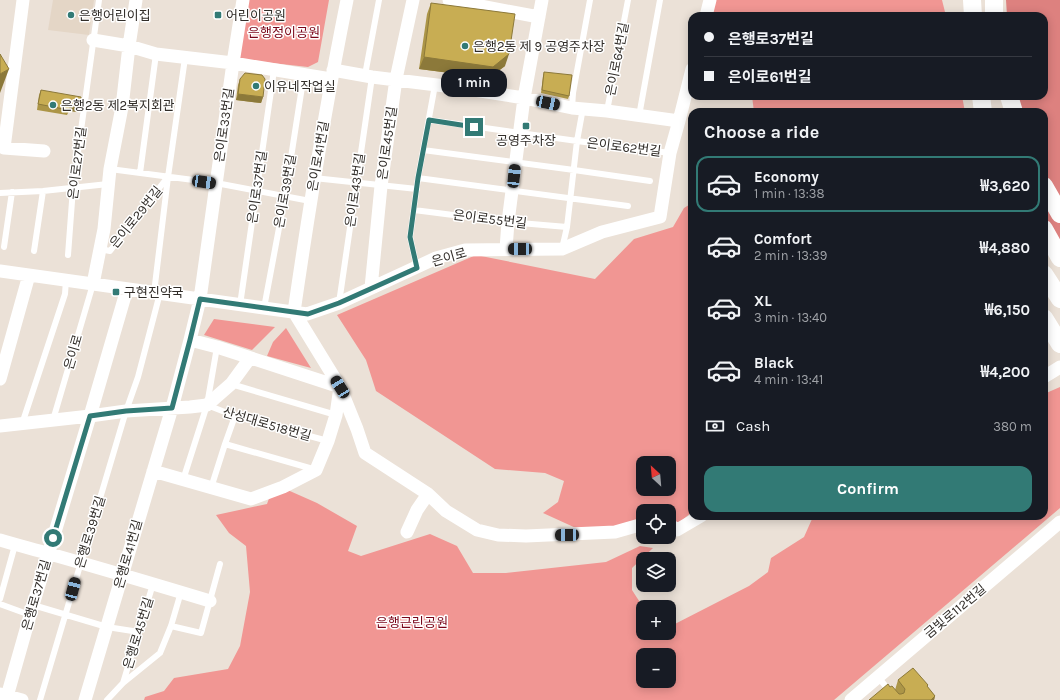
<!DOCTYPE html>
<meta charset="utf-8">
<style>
body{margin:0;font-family:Karla,"Noto Sans KR",sans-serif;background:#242831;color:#f1f3f6;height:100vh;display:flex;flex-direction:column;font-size:15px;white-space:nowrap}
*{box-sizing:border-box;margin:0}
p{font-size:13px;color:#9ea1a6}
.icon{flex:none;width:22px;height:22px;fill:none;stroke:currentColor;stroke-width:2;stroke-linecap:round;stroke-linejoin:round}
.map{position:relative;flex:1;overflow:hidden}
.drawer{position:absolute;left:688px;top:108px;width:360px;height:412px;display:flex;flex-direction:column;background:#171b24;border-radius:12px;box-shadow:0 2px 10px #0003}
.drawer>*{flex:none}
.hud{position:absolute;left:688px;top:12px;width:360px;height:88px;border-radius:12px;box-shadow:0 2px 10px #0003;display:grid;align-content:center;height:88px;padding:0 16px;background:#171b24}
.needle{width:26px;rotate:334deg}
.tools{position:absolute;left:636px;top:456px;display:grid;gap:8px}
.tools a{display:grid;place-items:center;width:40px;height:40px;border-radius:8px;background:#171b24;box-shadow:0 2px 10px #0003;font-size:20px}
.end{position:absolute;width:18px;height:18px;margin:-9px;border:5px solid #327a75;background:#fff;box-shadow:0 0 0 2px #fff}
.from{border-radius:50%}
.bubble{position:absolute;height:28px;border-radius:12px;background:#171b24;box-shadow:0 2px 10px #0003;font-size:13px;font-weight:700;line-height:28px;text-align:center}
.car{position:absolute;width:12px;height:24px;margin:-12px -6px;border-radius:5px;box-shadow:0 0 3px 1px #0007;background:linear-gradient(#222 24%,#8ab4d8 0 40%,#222 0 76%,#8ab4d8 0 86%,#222 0)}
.hud b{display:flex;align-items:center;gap:14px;height:38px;font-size:15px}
.hud b+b{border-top:1px solid #363941}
.hud i{width:10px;height:10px;background:#f1f3f6}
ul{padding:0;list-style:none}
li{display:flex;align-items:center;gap:12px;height:56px;margin:0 8px 6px;padding:0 8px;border:2px solid transparent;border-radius:12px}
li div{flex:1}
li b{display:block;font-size:15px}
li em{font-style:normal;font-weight:700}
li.on{border-color:#327a75}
li>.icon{width:36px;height:36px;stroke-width:1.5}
h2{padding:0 16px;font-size:18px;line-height:48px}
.pay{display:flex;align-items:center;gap:10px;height:44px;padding:0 16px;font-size:15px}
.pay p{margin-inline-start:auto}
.button{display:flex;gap:8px;margin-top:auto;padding:8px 16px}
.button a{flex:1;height:46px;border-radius:12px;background:#327a75;color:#fff;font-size:16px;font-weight:700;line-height:46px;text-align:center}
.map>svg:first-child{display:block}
</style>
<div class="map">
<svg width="1060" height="700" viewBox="0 0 1060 700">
<rect width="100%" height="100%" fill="#ebe1d7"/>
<path fill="#e4d6c6" d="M53 0H94L89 35 48 30Z"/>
<path fill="#f19693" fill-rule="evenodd" d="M247 0H329L318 62 308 67 236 59Z
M714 0H942L946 16H710Z
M752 96H962L965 112H754Z
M692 203V512L669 531V511H643V524L600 539 543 513 558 502 564 481 545 473 495 469 376 391 366 360 337 315 476 255 595 279 634 239 673 227 684 208ZM643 463H669V489H643Z
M214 319 275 327 252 350 204 335Z
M286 328 311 368 267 356 273 342Z
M1060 387V508L834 700H144L145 697 164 691 174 678 228 669 240 646 250 592 246 546 229 533 216 515 267 504 274 484 317 503 357 526 348 551 361 556 430 534 457 546 473 573H506L606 562 640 546 653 548 632 568V590L643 607V633H669V627L749 586 768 572 771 558 804 537 812 519 829 516H1044V394ZM643 655H669V681H643Z"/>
<path fill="#dd817f" d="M1006 0H1060V256L1044 228V112H1013L1012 96H1044V16H1007Z"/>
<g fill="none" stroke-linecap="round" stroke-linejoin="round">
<path stroke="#fff" stroke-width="6" d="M365 75 379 0
M572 108 573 93 590 0
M607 111 628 0
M639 116 660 0
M429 120 577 141 670 153
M423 150 574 170 650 181
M110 169 216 183 310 201
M140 173 156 54
M314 178 417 189
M418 178 628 206
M0 193 43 191 108 184
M414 210 508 222 567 227
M4 247 12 192
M100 249 110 251 167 178
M562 249 567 227 577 141 583 108
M34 251 43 191
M68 255 73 188 99 0
M417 268 410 237 418 178 435 85
M154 293 168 177 185 58
M339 303 372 77
M240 305 274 70
M264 308 285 196 304 74
M231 384 336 415
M207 405 235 416 328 441
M53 420 93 284
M22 424 65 294 66 280
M225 444 313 469
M183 480 207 405 217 347
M211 488 225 444 235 416
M0 599 15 545
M0 604 30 615
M33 605 107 627 139 632
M171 626 201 633 220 564
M878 677 897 700
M123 683 153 584
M40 700 126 411 138 377 160 293
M107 700 123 683 160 653 171 626 181 592"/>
<path stroke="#fff" stroke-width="13" d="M23 0 4 148 44 151
M449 0 539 17
M706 16 710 0
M93 40 129 46 156 54 233 63 331 79
M333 70 372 77 461 88 524 98 572 108 607 111 679 121 692 69
M506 249 508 222 524 98 542 0
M0 271 307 314 339 303 436 258 465 250 562 249 602 232 660 217 670 153 679 121
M93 284 104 229 110 169 122 107 129 46 136 0
M371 288 381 186 396 79 413 0
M294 312 340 387 357 429 365 453 428 494 446 511 477 530 498 535 526 536 615 532 643 524
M294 312C309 208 326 104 347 0
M1044 377 1060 367
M0 379 29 275
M0 426 90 416 126 411 190 407 207 405 231 384 250 358
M153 471 251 499 283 487 316 470 328 441 336 415 340 387 217 347 190 340
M669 524 677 530 701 516
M407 532 417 510 428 494
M0 540C16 545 33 549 50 554 103 569 157 585 210 601
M0 694 22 700
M6 700 33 605 90 416 127 289
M85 700 172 408 190 340 200 299 233 63 243 0
M851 700 1060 522"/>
<path stroke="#fff" stroke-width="18" d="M972 0 973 16
M994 0V16
M981 96 983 112
M1009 96 1014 112
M1044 186 1060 214
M1044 229 1060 258
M1044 274 1060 299
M1044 318 1060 344"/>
</g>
<path fill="#ac9547" d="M431 3 505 66 489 78 419 69 427 14Z
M544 72 569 96 568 99 541 93 543 76Z
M240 79 263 97 261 103 236 100 238 85Z
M41 90 79 112 69 111 67 115 37 110 39 95Z
M898 680 927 687 935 696 934 700H869L890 687 895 690Z"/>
<path fill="#8c793a" d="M509 54 505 66 489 78 419 69 424 57Z
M9 69 0 93V74Z
M238 94 263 97 261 103 236 100Z
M70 106 81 107 79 112 69 111Z
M935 696 934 700H931Z"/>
<path fill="#c8ad53" stroke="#8c793a" d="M431 3 515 14 509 54 493 67 424 57Z
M0 54 9 69 0 74Z
M544 72 572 75 569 96 542 90Z
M245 73 262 75 265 79 263 97 238 94 240 79Z
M41 90 81 97V107L70 106 69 110 38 104Z
M913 668 928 685 927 686 935 696 931 700H869L888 684 890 687 892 686 899 694H901L904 693 905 689 898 680Z"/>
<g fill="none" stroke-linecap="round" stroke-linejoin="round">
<path stroke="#327a75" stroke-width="5" d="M53 538 90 416 126 411 172 408 190 340 200 299 308 314 339 303 417 268 410 237 418 178 429 120 474 127"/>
</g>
<g fill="#327a75" stroke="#fff" stroke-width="1.5">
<circle cx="71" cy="15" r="4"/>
<rect x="214" y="11" width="8" height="8" rx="2"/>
<circle cx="465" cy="46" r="4"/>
<circle cx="256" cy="86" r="4"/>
<circle cx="53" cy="105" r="4"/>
<rect x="522" y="122" width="8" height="8" rx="2"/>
<rect x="112" y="288" width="8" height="8" rx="2"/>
</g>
<g text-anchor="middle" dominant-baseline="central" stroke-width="3" stroke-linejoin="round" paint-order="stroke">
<g font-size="13" fill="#312d29" stroke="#fff" text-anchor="start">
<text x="79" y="15">은행어린이집</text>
<text x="226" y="15">어린이공원</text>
<text x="473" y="46">은행2동 제 9 공영주차장</text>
<text x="264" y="86">이유네작업실</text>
<text x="61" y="105">은행2동 제2복지회관</text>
<text x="526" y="140" text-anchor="middle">공영주차장</text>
<text x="124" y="292">구현진약국</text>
</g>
<g font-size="13" fill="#790418" stroke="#fff">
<text x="284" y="32">은행정이공원</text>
<text x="412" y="622">은행근린공원</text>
</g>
<g font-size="13" fill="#312d29" stroke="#fff">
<text transform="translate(617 59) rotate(-79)">은이로64번길</text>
<text transform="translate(224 125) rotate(-82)">은이로33번길</text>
<text transform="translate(387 143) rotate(-82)">은이로45번길</text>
<text transform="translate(624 147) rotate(7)">은이로62번길</text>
<text transform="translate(318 156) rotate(-80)">은이로41번길</text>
<text transform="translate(77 163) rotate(-83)">은이로27번길</text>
<text transform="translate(257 187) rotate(-82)">은이로37번길</text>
<text transform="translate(355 190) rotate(-82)">은이로43번길</text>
<text transform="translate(285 191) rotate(-80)">은이로39번길</text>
<text transform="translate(136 217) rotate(-51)">은이로29번길</text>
<text transform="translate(490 219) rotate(7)">은이로55번길</text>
<text transform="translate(449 257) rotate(-16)">은이로</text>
<text transform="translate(73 352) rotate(-74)">은이로</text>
<text transform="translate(267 424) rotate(16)">산성대로518번길</text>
<text transform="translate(90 532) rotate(-73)">은행로39번길</text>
<text transform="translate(128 554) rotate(-74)">은행로41번길</text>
<text transform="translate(36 595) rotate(-74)">은행로37번길</text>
<text transform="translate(955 611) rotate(-40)">금빛로112번길</text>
<text transform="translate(138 633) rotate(-73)">은행로45번길</text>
</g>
</g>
</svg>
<div class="tools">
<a><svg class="needle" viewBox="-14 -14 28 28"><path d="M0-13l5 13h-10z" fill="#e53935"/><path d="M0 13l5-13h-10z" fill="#9ea1a6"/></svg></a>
<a><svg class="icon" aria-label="locate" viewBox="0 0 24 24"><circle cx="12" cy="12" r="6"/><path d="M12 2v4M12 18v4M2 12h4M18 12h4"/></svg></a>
<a><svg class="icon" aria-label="layers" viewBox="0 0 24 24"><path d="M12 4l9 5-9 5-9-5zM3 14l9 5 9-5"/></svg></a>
<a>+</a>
<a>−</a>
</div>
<i class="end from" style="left:53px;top:538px"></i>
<i class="end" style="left:474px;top:127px"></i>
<div class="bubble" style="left:441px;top:69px;width:66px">1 min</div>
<i class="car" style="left:548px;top:103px;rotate:102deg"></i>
<i class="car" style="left:514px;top:176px;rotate:6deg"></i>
<i class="car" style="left:204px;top:182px;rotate:98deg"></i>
<i class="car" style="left:520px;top:249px;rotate:270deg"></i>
<i class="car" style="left:340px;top:387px;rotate:328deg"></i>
<i class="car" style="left:567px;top:535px;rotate:269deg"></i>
<i class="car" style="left:73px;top:589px;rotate:15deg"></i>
<div class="hud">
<b><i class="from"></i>은행로37번길</b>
<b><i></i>은이로61번길</b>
</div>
<section class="drawer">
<h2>Choose a ride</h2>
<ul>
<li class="on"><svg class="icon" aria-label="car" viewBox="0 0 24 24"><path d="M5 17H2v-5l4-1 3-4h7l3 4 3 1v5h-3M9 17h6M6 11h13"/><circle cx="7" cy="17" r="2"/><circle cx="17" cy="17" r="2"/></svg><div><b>Economy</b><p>1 min · 13:38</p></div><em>₩3,620</em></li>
<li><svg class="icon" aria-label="car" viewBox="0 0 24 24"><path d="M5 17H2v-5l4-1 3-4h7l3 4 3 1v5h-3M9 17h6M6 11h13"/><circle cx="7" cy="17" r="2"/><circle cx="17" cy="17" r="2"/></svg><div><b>Comfort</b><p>2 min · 13:39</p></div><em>₩4,880</em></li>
<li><svg class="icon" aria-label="car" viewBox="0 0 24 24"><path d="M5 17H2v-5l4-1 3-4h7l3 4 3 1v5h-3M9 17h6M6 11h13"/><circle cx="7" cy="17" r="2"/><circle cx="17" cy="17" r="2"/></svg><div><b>XL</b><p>3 min · 13:40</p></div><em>₩6,150</em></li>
<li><svg class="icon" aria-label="car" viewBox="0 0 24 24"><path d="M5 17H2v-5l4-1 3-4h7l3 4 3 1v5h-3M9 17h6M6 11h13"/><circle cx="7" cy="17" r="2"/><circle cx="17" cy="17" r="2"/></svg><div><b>Black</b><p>4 min · 13:41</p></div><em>₩4,200</em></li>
</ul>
<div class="pay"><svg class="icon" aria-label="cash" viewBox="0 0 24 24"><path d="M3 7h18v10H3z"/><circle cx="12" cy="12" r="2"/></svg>Cash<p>380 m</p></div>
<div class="button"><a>Confirm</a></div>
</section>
</div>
